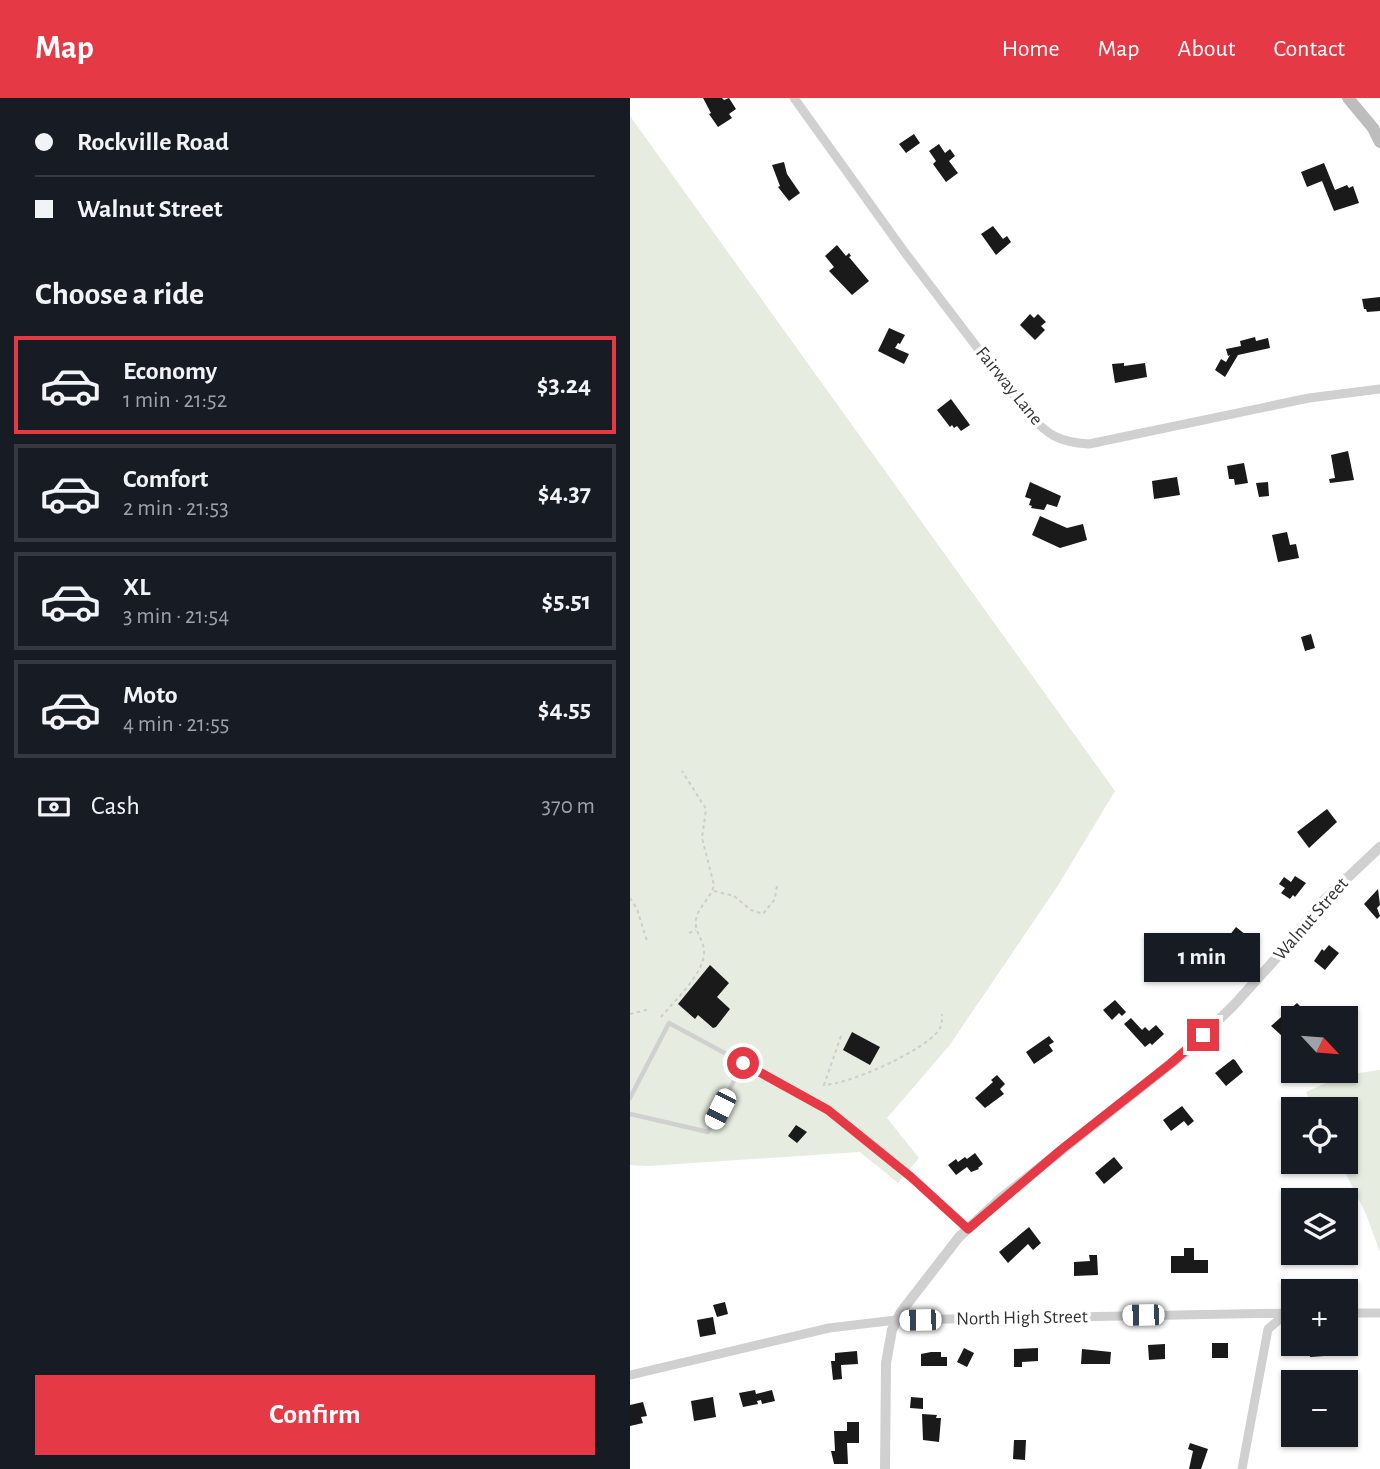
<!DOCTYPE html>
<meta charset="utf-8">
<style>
body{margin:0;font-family:"Alegreya Sans",sans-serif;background:#242831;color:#f1f3f6;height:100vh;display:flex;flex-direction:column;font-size:26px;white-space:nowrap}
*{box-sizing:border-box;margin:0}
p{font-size:23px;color:#9ea1a6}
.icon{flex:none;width:38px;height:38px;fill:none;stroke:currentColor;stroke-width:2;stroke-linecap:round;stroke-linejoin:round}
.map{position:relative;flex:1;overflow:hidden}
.drawer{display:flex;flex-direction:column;background:#171b24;width:630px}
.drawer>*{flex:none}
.guide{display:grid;align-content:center;height:154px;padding:0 35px;background:#171b24}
.needle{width:46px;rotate:116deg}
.controls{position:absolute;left:651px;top:908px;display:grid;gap:14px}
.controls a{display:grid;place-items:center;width:77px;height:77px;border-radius:0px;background:#171b24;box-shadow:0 2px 5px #0004;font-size:35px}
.end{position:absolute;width:32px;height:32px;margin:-16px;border:9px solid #e63946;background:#fff;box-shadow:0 0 0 4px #fff}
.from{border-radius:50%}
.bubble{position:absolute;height:49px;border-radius:0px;background:#171b24;box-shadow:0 2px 5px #0004;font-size:23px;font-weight:700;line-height:49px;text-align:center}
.car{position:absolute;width:21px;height:42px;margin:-21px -10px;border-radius:9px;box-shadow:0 0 5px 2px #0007;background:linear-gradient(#fff 24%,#345 0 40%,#fff 0 76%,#345 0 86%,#fff 0)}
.guide b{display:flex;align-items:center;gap:24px;height:66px;font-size:26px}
.guide b+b{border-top:2px solid #363941}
.guide i{width:18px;height:18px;background:#f1f3f6}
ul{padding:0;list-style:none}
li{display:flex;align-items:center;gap:21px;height:98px;margin:0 14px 10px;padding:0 21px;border:4px solid #363941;border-radius:0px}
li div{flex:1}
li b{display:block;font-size:26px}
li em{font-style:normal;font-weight:700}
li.current{border-color:#e63946}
li>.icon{width:63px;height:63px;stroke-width:1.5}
h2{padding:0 35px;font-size:32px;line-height:84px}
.pay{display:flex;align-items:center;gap:18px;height:77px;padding:0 35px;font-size:26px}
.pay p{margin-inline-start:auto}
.action{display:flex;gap:14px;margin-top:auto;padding:14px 35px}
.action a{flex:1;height:80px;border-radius:0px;background:#e63946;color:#fff;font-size:28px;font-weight:700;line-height:80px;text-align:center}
header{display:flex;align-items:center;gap:42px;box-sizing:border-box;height:98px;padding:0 35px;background:#e63946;color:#fff}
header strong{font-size:33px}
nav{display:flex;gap:38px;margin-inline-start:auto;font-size:24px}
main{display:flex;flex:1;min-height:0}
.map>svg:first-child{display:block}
</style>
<header>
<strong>Map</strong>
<nav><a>Home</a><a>Map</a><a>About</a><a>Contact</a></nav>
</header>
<main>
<section class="drawer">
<div class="guide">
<b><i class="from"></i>Rockville Road</b>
<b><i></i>Walnut Street</b>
</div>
<h2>Choose a ride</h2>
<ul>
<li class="current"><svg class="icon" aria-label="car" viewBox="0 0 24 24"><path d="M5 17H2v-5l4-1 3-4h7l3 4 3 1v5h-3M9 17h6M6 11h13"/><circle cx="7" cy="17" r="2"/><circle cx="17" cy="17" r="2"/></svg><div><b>Economy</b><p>1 min · 21:52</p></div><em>$3.24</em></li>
<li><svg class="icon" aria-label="car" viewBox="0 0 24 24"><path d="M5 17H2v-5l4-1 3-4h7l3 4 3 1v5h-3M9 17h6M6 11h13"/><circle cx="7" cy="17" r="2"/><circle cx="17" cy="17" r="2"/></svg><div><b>Comfort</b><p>2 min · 21:53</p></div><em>$4.37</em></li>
<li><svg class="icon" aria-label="car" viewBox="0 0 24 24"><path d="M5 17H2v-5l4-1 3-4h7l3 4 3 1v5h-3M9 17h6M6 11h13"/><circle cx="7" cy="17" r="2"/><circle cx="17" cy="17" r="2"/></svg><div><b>XL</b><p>3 min · 21:54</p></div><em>$5.51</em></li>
<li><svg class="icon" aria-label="car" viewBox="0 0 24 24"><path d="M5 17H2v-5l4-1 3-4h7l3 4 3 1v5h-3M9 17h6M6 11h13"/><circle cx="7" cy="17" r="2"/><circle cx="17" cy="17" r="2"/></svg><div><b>Moto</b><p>4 min · 21:55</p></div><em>$4.55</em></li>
</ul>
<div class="pay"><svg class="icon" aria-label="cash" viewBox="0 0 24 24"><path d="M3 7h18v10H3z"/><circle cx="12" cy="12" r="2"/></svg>Cash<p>370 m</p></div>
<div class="action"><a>Confirm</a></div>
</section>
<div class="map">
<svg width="750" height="1371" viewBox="0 0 750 1371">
<rect width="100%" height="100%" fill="#fff"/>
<path fill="#e6ecdf" d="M0 18 485 693 427 789 319 948 257 1020 289 1060 268 1085 230 1054 18 1068 0 1067Z
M750 972V1154L736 1116 710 1064H716V1012L684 1011 676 994 714 977Z"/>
<path fill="#1a1a1a" d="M73 0H92L94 2 99 0 106 11 99 16 102 20 88 29 79 16 81 15Z
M284 36 290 45 276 55 269 46Z
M309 46 315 55 320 51 325 58 319 63 328 75 316 84 303 66 306 63 299 53Z
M154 64 157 76 170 95 159 103 148 89 150 88 142 67Z
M694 65 705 92 717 87 719 90 723 88 729 105 704 113 692 83 677 89 671 74Z
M363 128 373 141 377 138 381 144 366 157 351 136Z
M207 147 216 158 219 155 221 158 219 159 239 183 222 197 199 173 204 169 195 158Z
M750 199V213L737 214 736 211H734L732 201Z
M400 216 404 220 408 216 416 224 411 228 415 232 405 242 390 227Z
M259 230 275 237 270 246 268 245 265 250 279 256 274 266 248 253Z
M625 239 626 243 638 240 640 250 608 257 595 279 585 272 591 261 596 264 600 257 598 258 596 251 611 248 610 243Z
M494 265V268L515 265 517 279 485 285 482 266Z
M321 301 340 327 331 333 327 328 324 330 322 327 320 329 307 312Z
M718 353 724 382 700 385 699 381 705 380 701 357Z
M614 365 618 385 605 387 604 381H599L597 368Z
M547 379 550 397 524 401 522 383Z
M400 384 431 398 427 409 417 406 414 412 401 410 402 408 399 407 401 401 395 399Z
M638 384 639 398 629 399 626 385Z
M410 418 437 430 453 426 457 442 430 450 402 437Z
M657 434 660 447 666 446 669 460 648 464 642 437Z
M681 536 685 550 675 553 671 539Z
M697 711 707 724 679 750 667 734Z
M665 778 676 785 665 799 663 797 660 801 651 795 655 790 649 786 654 779 661 784Z
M748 791 750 807 747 810 750 818 747 821 734 806Z
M606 829 616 837 606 850 596 842Z
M699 847 709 855 695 872 684 863 692 851 694 853Z
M80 867 99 885 87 899 100 911 86 929 83 930 68 917 65 921 48 906Z
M485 902 496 914 492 918 489 915 482 922 473 912Z
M667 905 672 910 662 921 663 924 651 937 641 928Z
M501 920 512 932 515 929 519 933 526 927 534 936 522 947 520 945 515 949 494 926Z
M222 934 250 949 240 967 213 952Z
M419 938 424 944 419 947 423 953 404 966 396 954Z
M603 961 605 962 613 974 596 988 585 975Z
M367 977 375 986 370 991 374 996 355 1010 345 1000 363 984 361 982Z
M552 1008 564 1023 558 1028 554 1023 541 1033 533 1022Z
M166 1027 177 1034 167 1045 158 1038Z
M345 1055 353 1066 348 1070 349 1071 341 1074 337 1069 326 1077 318 1067 326 1061 328 1064 335 1059 337 1061Z
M484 1059 493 1070 474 1086 465 1075Z
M399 1129 411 1145 403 1152 398 1146 378 1165 369 1154Z
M554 1150H564V1162H578V1175H541V1158H554Z
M459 1157H467L468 1177 444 1178V1164L460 1163Z
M95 1204 98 1216 87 1219 83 1207Z
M83 1219 86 1236 70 1239 67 1222Z
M582 1245H598V1260H582Z
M535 1246V1261L519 1262 518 1247Z
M679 1246H694V1258L680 1259Z
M334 1250 344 1255 337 1269 327 1264Z
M408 1250V1263L392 1264V1269H384V1251Z
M452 1251 481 1254 480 1266H451Z
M227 1253 228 1266 211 1267 212 1281 203 1282 201 1263H205V1255Z
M301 1254H311V1259H317V1268H291V1256Z
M125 1292 126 1296 142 1292 145 1303 132 1306 131 1302 127 1303 128 1306 113 1309 109 1295Z
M83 1299 86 1319 64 1323 61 1303Z
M281 1299 293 1300V1311L280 1310Z
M13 1304 17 1318 11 1319 13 1325 0 1328V1307Z
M292 1316 307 1317 306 1320H311L309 1344 293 1342Z
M217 1324H229V1345H217L218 1366H204L201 1353H205L204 1333H217Z
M384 1342H396L395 1362 383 1361Z
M560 1345 578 1351 571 1371H559L563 1353 558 1351Z"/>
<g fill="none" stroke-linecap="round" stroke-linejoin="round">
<path stroke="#cdcdcd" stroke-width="2" stroke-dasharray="3.5 3.5" stroke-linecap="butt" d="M84 793 104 798 121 812 133 816 145 801 147 787
M0 800 7 811 17 843
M59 835 66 832
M0 916 20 911
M31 919C45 902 76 874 74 852 73 841 64 833 66 821 69 808 81 800 84 787L72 740 76 711 52 673
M211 938 194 987C220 986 294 953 309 932 312 927 312 922 312 916"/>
<path stroke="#d0d0d0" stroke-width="4.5" d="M0 1000 39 925 191 1007 281 1079 337 1130
M0 1016 78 1034 113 965"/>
<path stroke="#d0d0d0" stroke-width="9" d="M164 0 276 156 397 315C418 337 428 344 459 346L679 300 750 291
M716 1215H750
M0 1277 199 1230 266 1222 663 1215
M612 1371 638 1231 657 1215"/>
<path stroke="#d0d0d0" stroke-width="10" d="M255 1371 256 1265 262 1232 271 1214 329 1139 370 1101 558 952 603 908 649 857 694 802 750 749"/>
<path stroke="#bdbdbd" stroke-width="12" d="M718 0 743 30 750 44"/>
</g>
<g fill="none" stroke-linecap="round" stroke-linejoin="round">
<path stroke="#e63946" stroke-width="9" d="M113 965 198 1012 281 1079 338 1131 432 1051 540 966 573 937"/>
</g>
<g text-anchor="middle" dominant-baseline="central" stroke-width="7" stroke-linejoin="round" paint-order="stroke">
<g font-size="19" fill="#333" stroke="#fff">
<text transform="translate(379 288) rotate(51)">Fairway Lane</text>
<text transform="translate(681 821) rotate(-49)">Walnut Street</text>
<text transform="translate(392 1220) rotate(-1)">North High Street</text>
</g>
</g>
</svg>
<div class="controls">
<a><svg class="needle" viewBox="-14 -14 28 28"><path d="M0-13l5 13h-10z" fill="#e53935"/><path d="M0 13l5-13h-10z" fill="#9ea1a6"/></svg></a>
<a><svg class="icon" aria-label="locate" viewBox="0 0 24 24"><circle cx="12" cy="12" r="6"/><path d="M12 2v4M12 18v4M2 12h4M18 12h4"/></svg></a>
<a><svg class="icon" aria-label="layers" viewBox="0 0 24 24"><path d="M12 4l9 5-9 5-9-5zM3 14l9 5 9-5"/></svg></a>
<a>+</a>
<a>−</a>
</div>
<i class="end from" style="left:113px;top:965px"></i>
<i class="end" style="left:573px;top:937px"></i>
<div class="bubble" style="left:514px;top:835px;width:116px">1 min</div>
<i class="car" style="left:90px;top:1011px;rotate:207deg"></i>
<i class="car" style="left:513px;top:1217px;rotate:269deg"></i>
<i class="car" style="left:290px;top:1222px;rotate:269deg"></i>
</div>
</main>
